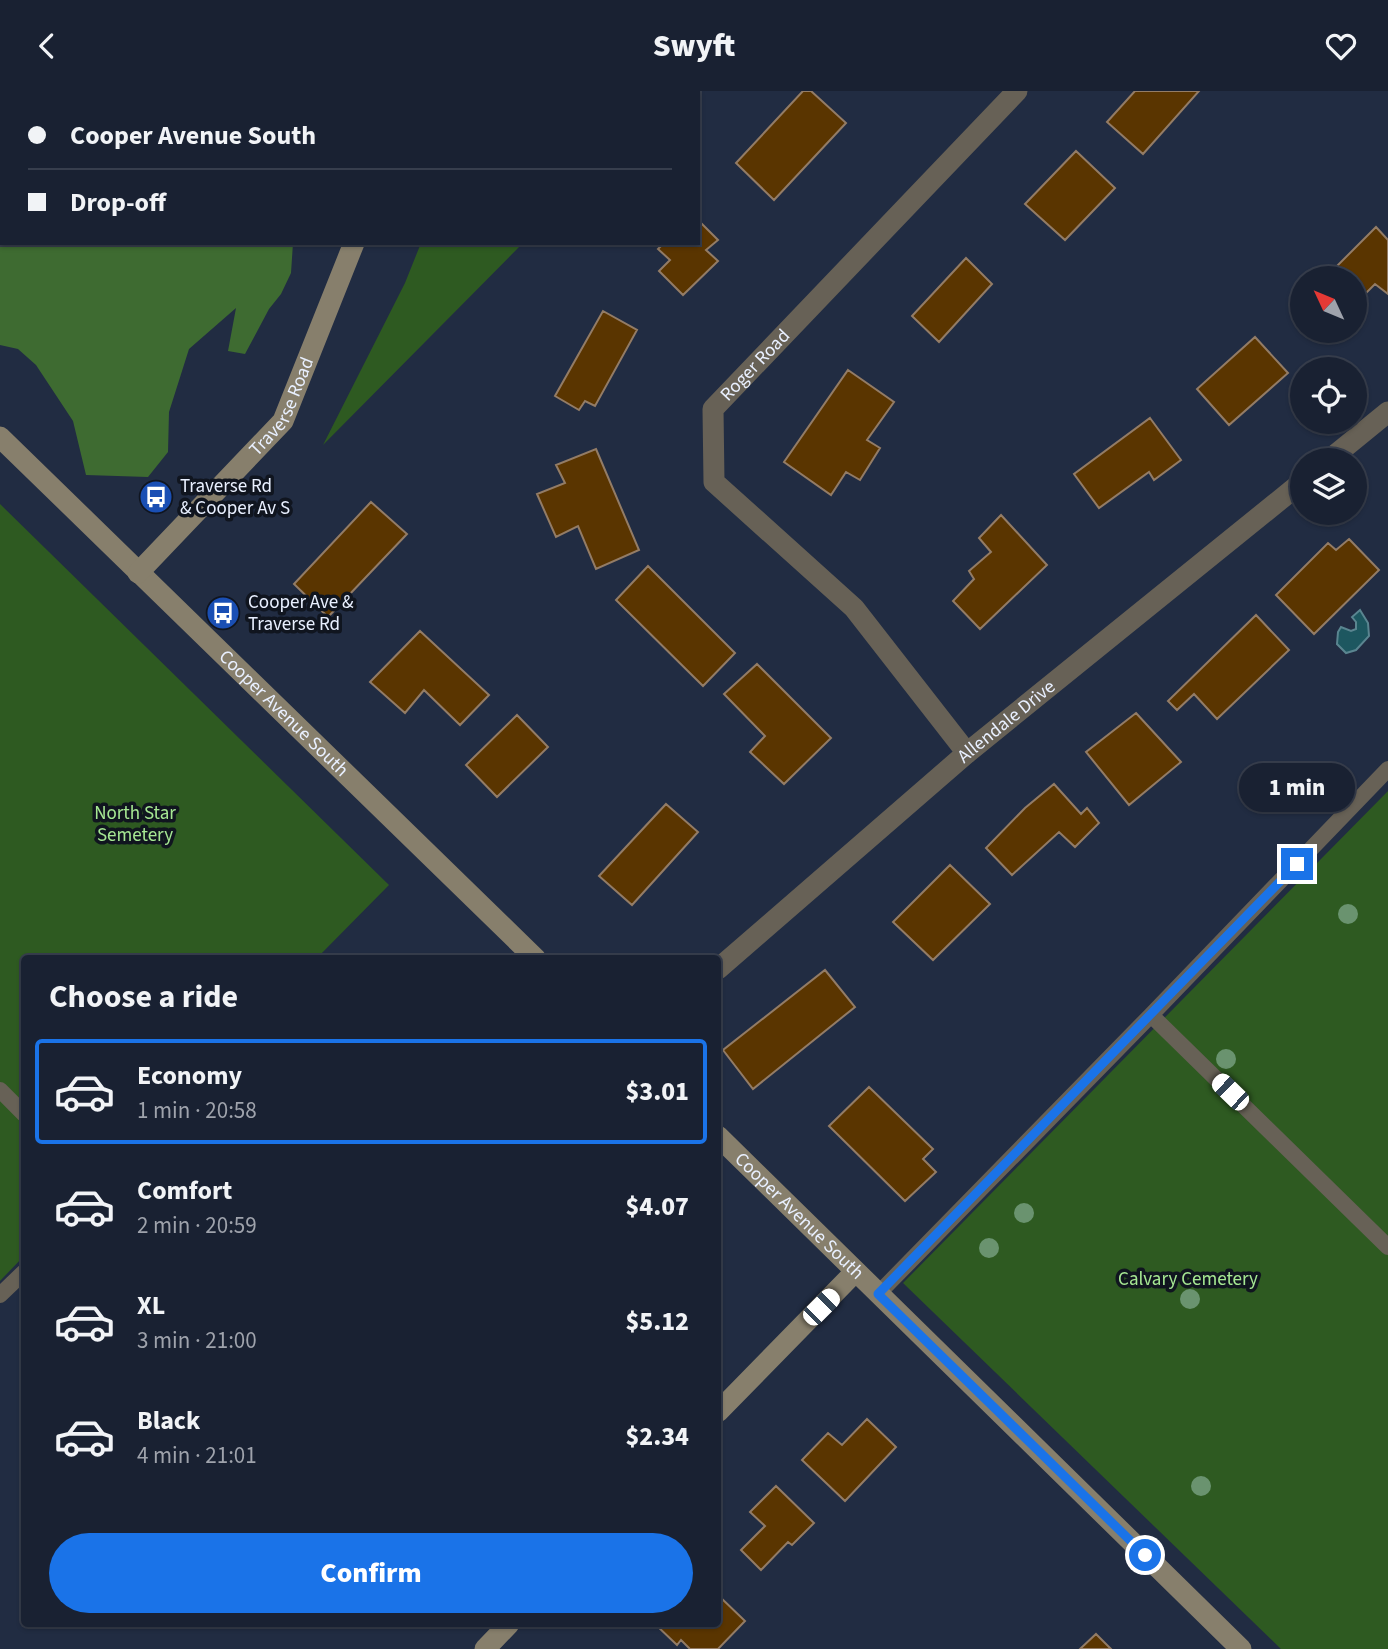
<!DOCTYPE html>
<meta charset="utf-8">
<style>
body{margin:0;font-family:"Source Sans 3",sans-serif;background:#262e3e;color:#f1f3f6;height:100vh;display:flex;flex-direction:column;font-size:26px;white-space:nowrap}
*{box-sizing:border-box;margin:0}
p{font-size:23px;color:#9fa3ac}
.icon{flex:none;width:38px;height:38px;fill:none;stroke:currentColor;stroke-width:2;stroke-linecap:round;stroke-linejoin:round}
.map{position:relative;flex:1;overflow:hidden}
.sheet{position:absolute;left:21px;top:864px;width:700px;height:672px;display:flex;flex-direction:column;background:#192132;border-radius:7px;box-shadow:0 2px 5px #0004,0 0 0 2px #373e4d}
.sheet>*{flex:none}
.top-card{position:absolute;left:0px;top:0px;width:700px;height:154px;box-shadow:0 2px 5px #0004,0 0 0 2px #373e4d;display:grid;align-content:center;height:154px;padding:0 28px;background:#192132}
.needle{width:46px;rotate:314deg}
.tools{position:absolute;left:1290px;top:175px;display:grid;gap:14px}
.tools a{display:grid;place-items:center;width:77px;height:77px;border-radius:50%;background:#192132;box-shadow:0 2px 5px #0004,0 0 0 2px #373e4d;font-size:35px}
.end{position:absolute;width:32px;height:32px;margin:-16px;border:9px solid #1a73e8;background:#fff;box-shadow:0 0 0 4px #fff}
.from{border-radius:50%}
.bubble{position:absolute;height:49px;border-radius:24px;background:#192132;box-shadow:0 2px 5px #0004,0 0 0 2px #373e4d;font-size:23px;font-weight:800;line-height:49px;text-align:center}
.car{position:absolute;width:21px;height:42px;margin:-21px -10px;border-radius:9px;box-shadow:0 0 5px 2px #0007;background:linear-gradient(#fff 24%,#345 0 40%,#fff 0 76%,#345 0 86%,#fff 0)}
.top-card b{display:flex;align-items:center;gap:24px;height:66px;font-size:26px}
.top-card b+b{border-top:2px solid #373e4d}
.top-card i{width:18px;height:18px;background:#f1f3f6}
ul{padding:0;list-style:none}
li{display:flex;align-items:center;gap:21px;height:105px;margin:0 14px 10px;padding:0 14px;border:4px solid transparent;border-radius:7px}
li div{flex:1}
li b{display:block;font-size:26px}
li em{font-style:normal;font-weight:800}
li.active{border-color:#1a73e8}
li>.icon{width:63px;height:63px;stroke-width:1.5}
h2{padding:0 28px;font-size:32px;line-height:84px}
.cta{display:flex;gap:14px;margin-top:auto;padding:14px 28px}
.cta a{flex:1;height:80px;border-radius:42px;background:#1a73e8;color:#fff;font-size:28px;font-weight:800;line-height:80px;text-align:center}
header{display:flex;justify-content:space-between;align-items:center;height:91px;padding:0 28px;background:#192132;font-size:32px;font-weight:800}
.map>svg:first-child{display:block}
</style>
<header><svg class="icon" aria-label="back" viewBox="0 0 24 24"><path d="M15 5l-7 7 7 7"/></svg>Swyft<svg class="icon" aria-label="heart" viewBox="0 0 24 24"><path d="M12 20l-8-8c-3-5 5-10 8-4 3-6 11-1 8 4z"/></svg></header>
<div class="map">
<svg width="1388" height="1558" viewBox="0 0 1388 1558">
<rect width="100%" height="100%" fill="#212c42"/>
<path fill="#2e5a21" d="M484 0H674L484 2Z
M421 152H523L323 354 405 192Z
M0 413 389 794 316 868H24V1165L0 1190Z
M1388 700V1558H1281L903 1192Z"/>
<path fill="#3e6b31" d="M19 0H380L13 2Z
M0 6H2V152H293L291 182 281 203 269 218 245 263 228 260 236 217 189 258 169 321 168 361 148 386 86 384 73 330 36 274 18 258 0 254Z"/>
<path fill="#1d5760" stroke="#5a8590" stroke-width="2" d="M1360 519 1368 532 1369 545 1356 559 1346 562 1337 553 1338 541 1341 536 1351 540 1356 538V531L1352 526Z"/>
<path fill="#5a3500" stroke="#937c66" stroke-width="2" d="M803 0H811L846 32 774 109 736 72Z
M1135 0H1199L1143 63 1107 31Z
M1076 60 1115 97 1065 149 1025 113Z
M698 129 718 149 706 159 718 170 683 204 659 180 670 169 658 158 664 152H698Z
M1376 136 1388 149V203L1375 193 1354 214V187H1325Z
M966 167 992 193 939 251 912 225Z
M603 220 637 239 595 315 585 310 579 319 555 305Z
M1255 246 1288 282 1229 334 1197 298Z
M848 279 894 311 867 349 880 357 860 389 846 381 831 404 784 371Z
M1150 327 1181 369 1154 389 1149 381 1099 417 1074 383Z
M596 358 639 459 596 478 578 435 556 446 537 403 565 392 556 374Z
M371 411 407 443 328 526 294 493Z
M1001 424 1047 474 980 538 953 510 974 488 969 480 991 461 979 447Z
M1349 448 1379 479 1314 543 1276 504 1328 452 1336 459Z
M648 475 735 562 703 595 616 509Z
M1256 524 1289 559 1217 628 1194 603 1177 619 1168 610Z
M420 540 489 604 460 634 424 599 405 622 370 591Z
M757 573 831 647 784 693 750 661 765 645 724 603Z
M1136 622 1181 671 1129 714 1086 661Z
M517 624 548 656 497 706 466 674Z
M1054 693 1081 723 1087 717 1099 732 1075 756 1059 741 1012 784 986 757 1025 717Z
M666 713 698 741 632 814 599 785Z
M950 774 990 813 933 869 893 831Z
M825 879 855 916 753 998 723 959Z
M869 996 933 1058 923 1068 936 1081 905 1110 829 1035Z
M867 1328 896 1356 845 1410 802 1369 828 1342 842 1354Z
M776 1395 814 1432 792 1454 788 1451 761 1479 741 1459 765 1435 750 1421Z
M718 1504 745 1530 718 1558H690L681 1549 677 1554 655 1533H718Z
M1096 1543 1111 1558H1080Z"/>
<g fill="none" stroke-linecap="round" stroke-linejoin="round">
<path stroke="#676156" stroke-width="16" d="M1151 924 1388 678
M0 999 24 1023
M878 1203 1151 924 1388 1156
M0 1204 24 1181"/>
<g stroke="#676156" stroke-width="21">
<path d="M1329 369 1388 321"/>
<path id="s1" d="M967 662 854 517 714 391 713 318 1017 0"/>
<path id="s2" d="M718 878 967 662 1302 391"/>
</g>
<g stroke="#877f6c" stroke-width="21">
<path d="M415 2 416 0"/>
<path id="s3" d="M0 346 536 868"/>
<path id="s4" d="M138 482 283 330 354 152"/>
<path id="s5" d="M718 1045 1241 1558"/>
<path d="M718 1321 855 1181"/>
<path d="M485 1558 509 1533"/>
</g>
</g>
<g fill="#6a936f">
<circle cx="1348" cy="823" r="10"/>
<circle cx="1226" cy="968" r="10"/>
<circle cx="1024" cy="1122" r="10"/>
<circle cx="989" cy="1157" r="10"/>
<circle cx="1190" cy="1208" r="10"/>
<circle cx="1201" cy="1395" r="10"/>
</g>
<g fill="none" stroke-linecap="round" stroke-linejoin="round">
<path stroke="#1a73e8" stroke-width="9" d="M1145 1464 878 1203 1297 773"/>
</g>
<defs>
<symbol id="bus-disc" viewBox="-11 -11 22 22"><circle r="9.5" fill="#1a4fb4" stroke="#10151f"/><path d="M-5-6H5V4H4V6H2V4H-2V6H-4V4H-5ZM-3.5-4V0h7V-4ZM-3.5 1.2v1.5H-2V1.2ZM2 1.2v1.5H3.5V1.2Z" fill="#fff"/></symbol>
</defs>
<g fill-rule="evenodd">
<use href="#bus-disc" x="137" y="387" width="38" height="38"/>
<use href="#bus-disc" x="204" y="503" width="38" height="38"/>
</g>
<g text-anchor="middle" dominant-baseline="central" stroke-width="7" stroke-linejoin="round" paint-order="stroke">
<g font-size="19" fill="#e9f0ff" stroke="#10151f">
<text stroke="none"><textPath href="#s1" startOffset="506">Roger Road</textPath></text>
<text stroke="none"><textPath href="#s4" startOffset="222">Traverse Road</textPath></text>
<text stroke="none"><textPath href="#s3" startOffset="396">Cooper Avenue South</textPath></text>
<text stroke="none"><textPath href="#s2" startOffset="380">Allendale Drive</textPath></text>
<text stroke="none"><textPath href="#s5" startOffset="114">Cooper Avenue South</textPath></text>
</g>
<g font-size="19" fill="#e9f0ff" stroke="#10151f" text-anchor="start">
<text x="180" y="395">Traverse Rd<tspan x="180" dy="22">&amp; Cooper Av S</tspan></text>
<text x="248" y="511">Cooper Ave &amp;<tspan x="248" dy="22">Traverse Rd</tspan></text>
</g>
<g font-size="19" fill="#a6e893" stroke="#10151f">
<text x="135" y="722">North Star<tspan x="135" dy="22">Semetery</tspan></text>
<text x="1188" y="1188">Calvary Cemetery</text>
</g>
</g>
</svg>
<div class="tools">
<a><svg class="needle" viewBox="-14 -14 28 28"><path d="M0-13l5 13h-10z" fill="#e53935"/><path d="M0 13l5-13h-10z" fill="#9fa3ac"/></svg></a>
<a><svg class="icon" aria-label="locate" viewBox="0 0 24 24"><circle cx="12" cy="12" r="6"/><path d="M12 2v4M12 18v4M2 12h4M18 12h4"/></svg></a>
<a><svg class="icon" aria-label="layers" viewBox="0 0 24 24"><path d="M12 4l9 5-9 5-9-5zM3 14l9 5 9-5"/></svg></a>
</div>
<i class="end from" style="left:1145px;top:1464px"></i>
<i class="end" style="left:1297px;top:773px"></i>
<div class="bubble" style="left:1239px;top:672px;width:116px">1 min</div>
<i class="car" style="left:1230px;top:1001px;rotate:314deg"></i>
<i class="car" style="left:821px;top:1216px;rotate:45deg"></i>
<div class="top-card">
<b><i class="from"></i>Cooper Avenue South</b>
<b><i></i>Drop-off</b>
</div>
<section class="sheet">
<h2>Choose a ride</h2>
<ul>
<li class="active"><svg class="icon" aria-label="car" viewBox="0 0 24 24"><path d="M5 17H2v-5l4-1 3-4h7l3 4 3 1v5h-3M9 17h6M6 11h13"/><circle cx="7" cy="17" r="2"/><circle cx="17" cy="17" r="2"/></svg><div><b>Economy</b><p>1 min · 20:58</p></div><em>$3.01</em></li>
<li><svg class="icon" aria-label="car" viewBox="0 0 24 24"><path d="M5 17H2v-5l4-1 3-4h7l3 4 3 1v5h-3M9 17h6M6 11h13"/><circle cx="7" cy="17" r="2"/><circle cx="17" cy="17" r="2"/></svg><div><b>Comfort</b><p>2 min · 20:59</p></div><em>$4.07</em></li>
<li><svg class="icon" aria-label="car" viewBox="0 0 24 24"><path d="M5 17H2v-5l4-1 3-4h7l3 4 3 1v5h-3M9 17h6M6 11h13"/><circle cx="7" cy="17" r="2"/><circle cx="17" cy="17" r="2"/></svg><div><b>XL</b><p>3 min · 21:00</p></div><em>$5.12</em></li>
<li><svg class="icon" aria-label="car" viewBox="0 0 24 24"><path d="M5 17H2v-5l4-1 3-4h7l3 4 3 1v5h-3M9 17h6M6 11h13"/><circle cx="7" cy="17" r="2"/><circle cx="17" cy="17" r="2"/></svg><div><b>Black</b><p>4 min · 21:01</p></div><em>$2.34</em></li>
</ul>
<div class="cta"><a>Confirm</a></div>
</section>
</div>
